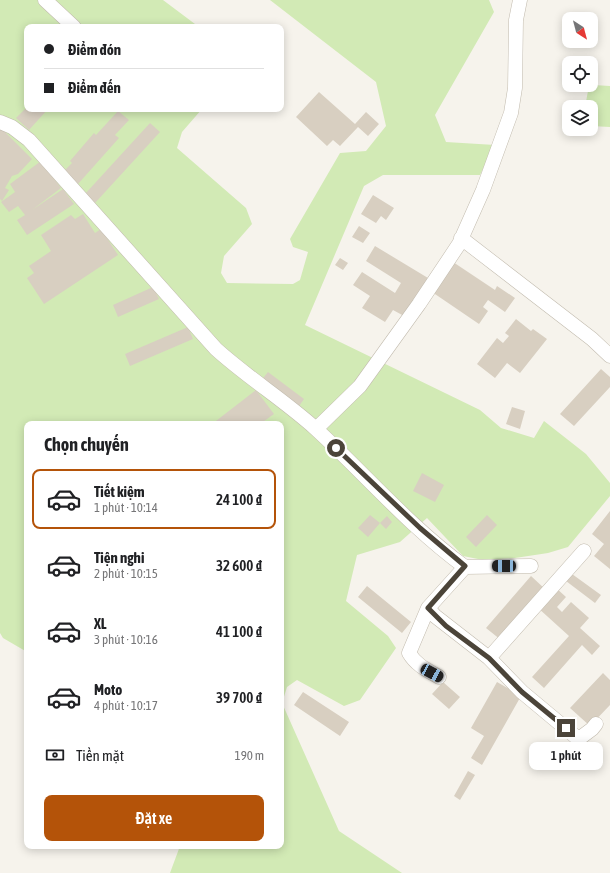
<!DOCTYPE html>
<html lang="vi">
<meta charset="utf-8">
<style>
body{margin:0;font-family:"Asap Condensed",sans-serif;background:#f6f6f6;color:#202124;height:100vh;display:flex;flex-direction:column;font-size:15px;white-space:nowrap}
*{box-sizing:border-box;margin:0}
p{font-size:13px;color:#757577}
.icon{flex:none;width:22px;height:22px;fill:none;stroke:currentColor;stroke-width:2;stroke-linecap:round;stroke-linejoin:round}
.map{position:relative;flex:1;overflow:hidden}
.details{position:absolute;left:24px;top:421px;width:260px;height:428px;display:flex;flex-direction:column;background:#fff;border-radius:8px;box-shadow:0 2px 10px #0003}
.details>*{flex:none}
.banner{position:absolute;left:24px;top:24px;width:260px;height:88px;border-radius:8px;box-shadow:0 2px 10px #0003;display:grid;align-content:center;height:88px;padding:0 20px;background:#fff}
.needle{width:26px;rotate:144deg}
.buttons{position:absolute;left:562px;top:12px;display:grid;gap:8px}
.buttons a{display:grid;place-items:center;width:36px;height:36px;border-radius:8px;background:#fff;box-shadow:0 2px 10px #0003;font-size:20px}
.end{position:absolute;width:18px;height:18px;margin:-9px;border:5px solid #4b4439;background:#fff;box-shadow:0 0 0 2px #fff}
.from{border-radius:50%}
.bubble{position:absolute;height:28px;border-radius:8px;background:#fff;box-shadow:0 2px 10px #0003;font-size:13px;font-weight:600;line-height:28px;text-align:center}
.car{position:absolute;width:12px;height:24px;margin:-12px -6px;border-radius:5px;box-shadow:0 0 3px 1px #0007;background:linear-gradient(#222 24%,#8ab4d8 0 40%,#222 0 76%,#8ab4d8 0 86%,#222 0)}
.banner b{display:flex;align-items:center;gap:14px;height:38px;font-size:15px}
.banner b+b{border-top:1px solid #e0e0e0}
.banner i{width:10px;height:10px;background:#202124}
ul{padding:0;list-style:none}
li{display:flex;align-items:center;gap:12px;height:60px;margin:0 8px 6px;padding:0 12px;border:2px solid transparent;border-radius:8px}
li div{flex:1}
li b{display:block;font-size:15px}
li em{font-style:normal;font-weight:600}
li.current{border-color:#b45309}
li>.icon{width:36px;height:36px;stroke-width:1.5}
h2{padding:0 20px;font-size:18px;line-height:48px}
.pay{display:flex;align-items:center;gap:10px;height:44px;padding:0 20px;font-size:15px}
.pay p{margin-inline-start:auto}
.cta{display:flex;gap:8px;margin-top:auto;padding:8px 20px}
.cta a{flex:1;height:46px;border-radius:8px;background:#b45309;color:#fff;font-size:16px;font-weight:600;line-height:46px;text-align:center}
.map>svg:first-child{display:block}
</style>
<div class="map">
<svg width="610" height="873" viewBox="0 0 610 873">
<rect width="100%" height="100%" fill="#f6f3ec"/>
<path fill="#d2eab5" d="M0 0H163L199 27H27V109H202L182 132 177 148 246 208 252 224 224 256 221 273 227 283 293 284 300 280 308 252 293 247 290 239 340 153 366 151 386 126 376 82 270 0H489L494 12 435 115 446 142 495 145 480 175H383L364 186 305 325 480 410 501 428 534 438 544 421 586 454 610 483V496L568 547 548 553 515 558 483 560 463 556 427 518 400 542 357 555 346 601 388 636 396 648 360 700 344 706 297 680 287 687 282 703 339 831 402 873H170L180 846H281V424H27V652L3 638 0 633Z
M593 85 610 86V127L591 126V107H585L588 91Z"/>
<path fill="#d8cfc1" d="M319 92 355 124 366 112 379 124 368 136 358 127 340 146 333 140 327 146 296 117Z
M27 107V109H48L29 130 16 118Z
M118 111 129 120 115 135 119 138 78 184 63 172 72 163 70 161 94 133 96 135Z
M150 123 160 132 95 203 85 194Z
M0 127 32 159 18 174 12 176 5 188 9 190 2 201 0 199Z
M41 161 61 188 32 210 63 189 74 204 27 235 17 220 25 215 18 206 9 212 1 202 15 192 10 184Z
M373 195 394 208 386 220 381 216 376 223 361 214Z
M83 214 95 233 101 229 118 255 44 304 27 278 34 273 29 266 51 251 41 235 71 215 75 219Z
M359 226 370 233 363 243 352 237Z
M375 246 428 278 404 316 393 310 385 322 362 308 370 296 353 285 362 272 395 293 401 283 366 261Z
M340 258 348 263 343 270 335 265Z
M453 262 495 290 497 286 515 298 505 312 488 300 483 307 488 311 479 324 432 292Z
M153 287 159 299 118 317 113 305Z
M516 319 531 331 533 329 547 339 520 373 507 363 495 378 477 364 497 338 503 343 509 336 505 333Z
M188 327 193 339 130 366 125 354Z
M601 369 610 377V387L574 426 560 414Z
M268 372 304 399 297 409 260 382Z
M256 390 274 414 260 424H212Z
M512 407 525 411 520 429 506 424Z
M422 473 444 485 435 502 413 491Z
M610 511V569L594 556 604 544 592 534Z
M370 515 380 523 387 516 392 522 386 529 380 523 368 537 358 528Z
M487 515 497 525 476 547 466 537Z
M572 574 601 595 595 603 566 581Z
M531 576 545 589 501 640 486 628Z
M367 586 411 622 402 633 358 597Z
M555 587 566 597 557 607 562 612 571 602 589 618 580 628 600 646 592 655 582 645 544 688 532 677 569 636 537 607Z
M603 673 610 680V705L590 726 570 708Z
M443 682 460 697 449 709 432 694Z
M497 682 521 696 482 765 471 758 484 736 471 728Z
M303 692 349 722 340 736 294 705Z
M468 771 475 775 460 800 454 796Z"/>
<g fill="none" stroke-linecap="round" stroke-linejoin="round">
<defs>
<path id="minor" d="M45 0 74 27
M0 122 12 127 29 140 216 349C248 378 284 400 316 429 365 474 410 527 465 567L428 608 435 616 489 658 522 692 576 737 580 738 592 729 596 724
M461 238 592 339 610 356
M316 429 360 386 419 304 459 244 483 190 511 113 515 88 516 20 520 0
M465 567 531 566
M428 608 409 653C416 665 427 670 439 677
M489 658 584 551"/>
</defs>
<use href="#minor" stroke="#c2bbae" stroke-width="15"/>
<use href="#minor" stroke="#fff" stroke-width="14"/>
</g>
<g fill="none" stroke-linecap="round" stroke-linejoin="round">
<path stroke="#4b4439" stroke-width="5" d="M336 448 420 528 465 566 428 608 446 626 489 658 522 692 566 728"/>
</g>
</svg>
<div class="buttons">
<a><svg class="needle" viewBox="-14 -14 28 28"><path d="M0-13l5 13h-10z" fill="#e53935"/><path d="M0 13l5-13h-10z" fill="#757577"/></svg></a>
<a><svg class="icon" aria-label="locate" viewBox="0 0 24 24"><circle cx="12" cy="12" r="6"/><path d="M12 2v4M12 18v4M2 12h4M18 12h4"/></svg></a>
<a><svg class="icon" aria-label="layers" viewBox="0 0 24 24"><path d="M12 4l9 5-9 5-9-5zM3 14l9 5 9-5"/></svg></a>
</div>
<i class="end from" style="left:336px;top:448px"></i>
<i class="end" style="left:566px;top:728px"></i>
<div class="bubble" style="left:529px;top:742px;width:74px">1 phút</div>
<i class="car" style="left:504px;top:566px;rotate:270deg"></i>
<i class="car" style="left:432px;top:673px;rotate:118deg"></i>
<div class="banner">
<b><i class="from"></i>Điểm đón</b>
<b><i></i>Điểm đến</b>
</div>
<section class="details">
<h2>Chọn chuyến</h2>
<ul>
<li class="current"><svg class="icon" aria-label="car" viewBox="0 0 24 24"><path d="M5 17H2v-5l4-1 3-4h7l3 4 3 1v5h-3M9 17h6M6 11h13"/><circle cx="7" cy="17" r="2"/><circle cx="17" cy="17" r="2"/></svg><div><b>Tiết kiệm</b><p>1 phút · 10:14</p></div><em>24 100 ₫</em></li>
<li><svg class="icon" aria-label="car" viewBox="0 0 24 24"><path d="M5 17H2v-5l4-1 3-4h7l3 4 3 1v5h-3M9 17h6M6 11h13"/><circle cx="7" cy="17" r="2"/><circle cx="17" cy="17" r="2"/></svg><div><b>Tiện nghi</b><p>2 phút · 10:15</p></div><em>32 600 ₫</em></li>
<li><svg class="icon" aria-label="car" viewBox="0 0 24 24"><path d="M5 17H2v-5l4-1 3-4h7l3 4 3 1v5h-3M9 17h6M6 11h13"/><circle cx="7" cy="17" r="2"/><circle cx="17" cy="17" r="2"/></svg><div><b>XL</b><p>3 phút · 10:16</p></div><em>41 100 ₫</em></li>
<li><svg class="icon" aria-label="car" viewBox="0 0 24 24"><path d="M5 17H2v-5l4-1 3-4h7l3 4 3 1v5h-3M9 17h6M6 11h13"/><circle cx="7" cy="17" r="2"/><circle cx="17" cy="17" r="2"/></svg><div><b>Moto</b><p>4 phút · 10:17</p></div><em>39 700 ₫</em></li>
</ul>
<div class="pay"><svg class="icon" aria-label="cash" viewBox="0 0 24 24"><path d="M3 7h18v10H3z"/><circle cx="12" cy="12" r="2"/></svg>Tiền mặt<p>190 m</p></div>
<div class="cta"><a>Đặt xe</a></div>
</section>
</div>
